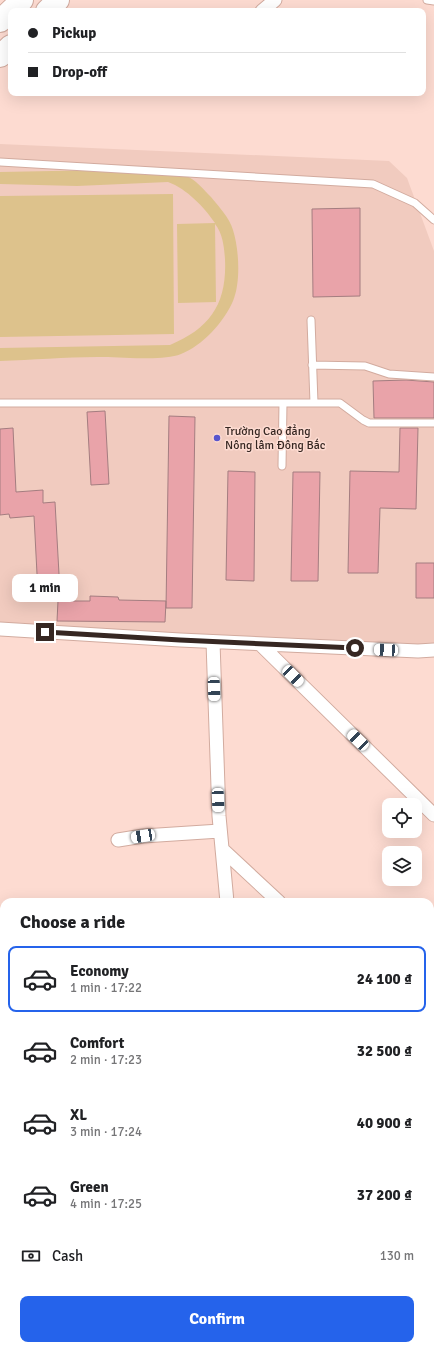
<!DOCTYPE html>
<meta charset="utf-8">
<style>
body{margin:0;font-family:Signika,sans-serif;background:#f2f2f2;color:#202124;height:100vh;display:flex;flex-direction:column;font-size:15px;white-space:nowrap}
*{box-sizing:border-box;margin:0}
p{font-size:13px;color:#757577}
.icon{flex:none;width:22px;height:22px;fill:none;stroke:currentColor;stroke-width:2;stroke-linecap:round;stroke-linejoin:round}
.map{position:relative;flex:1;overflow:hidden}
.panel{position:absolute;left:0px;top:898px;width:434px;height:452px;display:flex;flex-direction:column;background:#fff;border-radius:12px 12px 0 0;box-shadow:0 4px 16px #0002}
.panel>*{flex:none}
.hud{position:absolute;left:8px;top:8px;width:418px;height:88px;border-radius:8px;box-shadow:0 4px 16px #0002;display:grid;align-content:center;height:88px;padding:0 20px;background:#fff}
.tools{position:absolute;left:382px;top:798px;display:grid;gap:8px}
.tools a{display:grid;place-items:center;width:40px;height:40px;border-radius:8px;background:#fff;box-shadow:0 4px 16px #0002;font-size:20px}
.end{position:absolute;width:18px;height:18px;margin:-9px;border:5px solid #362722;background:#fff;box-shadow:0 0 0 2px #fff}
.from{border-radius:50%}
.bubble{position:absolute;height:28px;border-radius:8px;background:#fff;box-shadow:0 4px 16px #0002;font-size:13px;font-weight:700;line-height:28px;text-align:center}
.car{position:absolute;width:12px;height:24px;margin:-12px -6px;border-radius:5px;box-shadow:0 0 3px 1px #0007;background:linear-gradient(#fff 24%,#345 0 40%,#fff 0 76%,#345 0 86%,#fff 0)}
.hud b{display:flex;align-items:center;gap:14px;height:38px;font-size:15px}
.hud b+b{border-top:1px solid #e0e0e0}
.hud i{width:10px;height:10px;background:#202124}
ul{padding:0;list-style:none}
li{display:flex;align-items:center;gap:12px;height:66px;margin:0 8px 6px;padding:0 12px;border:2px solid transparent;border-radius:8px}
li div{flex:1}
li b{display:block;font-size:15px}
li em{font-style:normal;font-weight:700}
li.active{border-color:#2563eb}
li>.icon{width:36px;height:36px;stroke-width:1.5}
h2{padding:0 20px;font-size:18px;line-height:48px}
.pay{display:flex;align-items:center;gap:10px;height:44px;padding:0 20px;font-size:15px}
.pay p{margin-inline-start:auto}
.action{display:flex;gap:8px;margin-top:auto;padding:8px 20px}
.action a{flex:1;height:46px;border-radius:8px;background:#2563eb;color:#fff;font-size:16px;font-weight:700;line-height:46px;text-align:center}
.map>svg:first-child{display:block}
</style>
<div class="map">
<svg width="434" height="1350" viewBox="0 0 434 1350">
<rect width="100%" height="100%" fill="#fddbd1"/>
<path fill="#f1cbbf" d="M0 144 389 161 407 178 434 251V645L242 639 0 625Z"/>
<path fill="#ddc28c" d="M159 169C168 171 178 172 186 176 195 179 204 190 211 197 219 207 229 217 233 230 239 249 241 282 233 301 224 322 202 346 181 354 161 362 120 356 97 357 65 357 32 360 0 361V348L170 345C211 328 227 303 225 259 224 247 223 234 215 224L216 302 178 303 177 224 215 223C204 207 187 189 168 182L77 186 0 184V172Z
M173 194 174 334 0 337V196Z"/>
<path fill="#e9a3a9" stroke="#a47d80" d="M360 208V296L313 297 312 209Z
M406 380 434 382V418H374L373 381Z
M105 411 109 484 91 485 87 412Z
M169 416 195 417 192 608H166Z
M13 428 16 492 43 490V503L55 502 60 592 38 593 34 516 10 518 9 514 0 515V429Z
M400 428H418L416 509 380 508 378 573H348L350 471 399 472Z
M228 471 255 472 254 581 226 580Z
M293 472H320L318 581H291Z
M416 563H434V598H416Z
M90 596 118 597 119 600 166 601 165 622 57 621 58 601H90Z"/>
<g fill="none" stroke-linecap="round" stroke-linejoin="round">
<defs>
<path id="lane" d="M427 0 434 1
M0 162 373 184 415 203 434 220
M311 320 314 403
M312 365 365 366 389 374 434 377
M0 403H340L363 420 369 423H434
M282 466 283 403
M0 1113H4
M0 1337H4
M54 1346 55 1350"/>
<path id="street" d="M262 11 275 0
M0 629 180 640 418 651 434 650
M213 642 219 816 227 902
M260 644 434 815
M118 840 143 836 220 831
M222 849 279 902
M430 1042 434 1046
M0 1258H4
M147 1350V1346
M352 1350V1346"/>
<path id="highway" d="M47 11 58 0
M0 21 22 0
M0 56 11 46"/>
</defs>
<use href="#lane" stroke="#d2ab9f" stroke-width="9"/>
<use href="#street" stroke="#d2ab9f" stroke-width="15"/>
<use href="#highway" stroke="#d2ab9f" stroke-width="24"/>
<use href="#lane" stroke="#fff" stroke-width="7"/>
<use href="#street" stroke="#fff" stroke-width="13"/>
<use href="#highway" stroke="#fff" stroke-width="22"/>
</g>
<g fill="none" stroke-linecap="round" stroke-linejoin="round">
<path stroke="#362722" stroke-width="5" d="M45 632 180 640 355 648"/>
</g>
<circle fill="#5855cd" stroke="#fddbd1" stroke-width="1.5" cx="217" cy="438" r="4"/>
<g text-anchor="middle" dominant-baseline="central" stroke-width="3" stroke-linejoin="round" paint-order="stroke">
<g font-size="12" fill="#362722" stroke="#fddbd1" text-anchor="start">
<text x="225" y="431">Trường Cao đẳng<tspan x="225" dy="14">Nông lâm Đông Bắc</tspan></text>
</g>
</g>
</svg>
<div class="tools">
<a><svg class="icon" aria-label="locate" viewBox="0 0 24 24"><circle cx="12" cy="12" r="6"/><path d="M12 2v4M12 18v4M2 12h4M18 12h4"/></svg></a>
<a><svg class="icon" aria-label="layers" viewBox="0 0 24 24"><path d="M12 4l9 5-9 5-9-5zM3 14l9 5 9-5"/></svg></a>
</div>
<i class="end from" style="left:355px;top:648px"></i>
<i class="end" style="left:45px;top:632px"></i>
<div class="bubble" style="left:12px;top:574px;width:66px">1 min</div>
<i class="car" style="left:386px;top:650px;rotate:273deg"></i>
<i class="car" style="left:293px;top:676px;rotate:135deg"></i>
<i class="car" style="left:214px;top:689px;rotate:178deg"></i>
<i class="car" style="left:358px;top:740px;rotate:314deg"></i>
<i class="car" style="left:218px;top:800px;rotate:178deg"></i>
<i class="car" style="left:143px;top:836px;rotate:261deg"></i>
<div class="hud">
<b><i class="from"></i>Pickup</b>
<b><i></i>Drop-off</b>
</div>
<section class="panel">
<h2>Choose a ride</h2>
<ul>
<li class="active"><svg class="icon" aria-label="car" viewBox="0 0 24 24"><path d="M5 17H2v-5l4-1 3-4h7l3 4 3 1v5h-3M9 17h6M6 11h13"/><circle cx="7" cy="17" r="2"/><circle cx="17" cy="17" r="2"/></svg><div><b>Economy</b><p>1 min · 17:22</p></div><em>24 100 ₫</em></li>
<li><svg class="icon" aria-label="car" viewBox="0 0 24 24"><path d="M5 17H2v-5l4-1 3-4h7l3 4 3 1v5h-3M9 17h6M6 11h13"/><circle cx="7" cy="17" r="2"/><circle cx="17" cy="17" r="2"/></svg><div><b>Comfort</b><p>2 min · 17:23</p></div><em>32 500 ₫</em></li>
<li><svg class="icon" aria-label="car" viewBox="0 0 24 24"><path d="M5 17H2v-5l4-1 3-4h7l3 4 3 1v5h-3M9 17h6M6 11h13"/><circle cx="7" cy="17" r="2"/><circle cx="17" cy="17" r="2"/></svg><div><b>XL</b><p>3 min · 17:24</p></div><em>40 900 ₫</em></li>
<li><svg class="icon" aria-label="car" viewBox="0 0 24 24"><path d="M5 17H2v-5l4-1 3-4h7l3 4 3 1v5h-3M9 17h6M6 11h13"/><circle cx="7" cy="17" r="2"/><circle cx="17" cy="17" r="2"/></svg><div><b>Green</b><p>4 min · 17:25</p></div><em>37 200 ₫</em></li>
</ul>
<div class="pay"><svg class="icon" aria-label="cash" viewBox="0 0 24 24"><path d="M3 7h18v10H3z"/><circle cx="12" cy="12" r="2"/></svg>Cash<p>130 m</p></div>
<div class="action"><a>Confirm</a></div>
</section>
</div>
